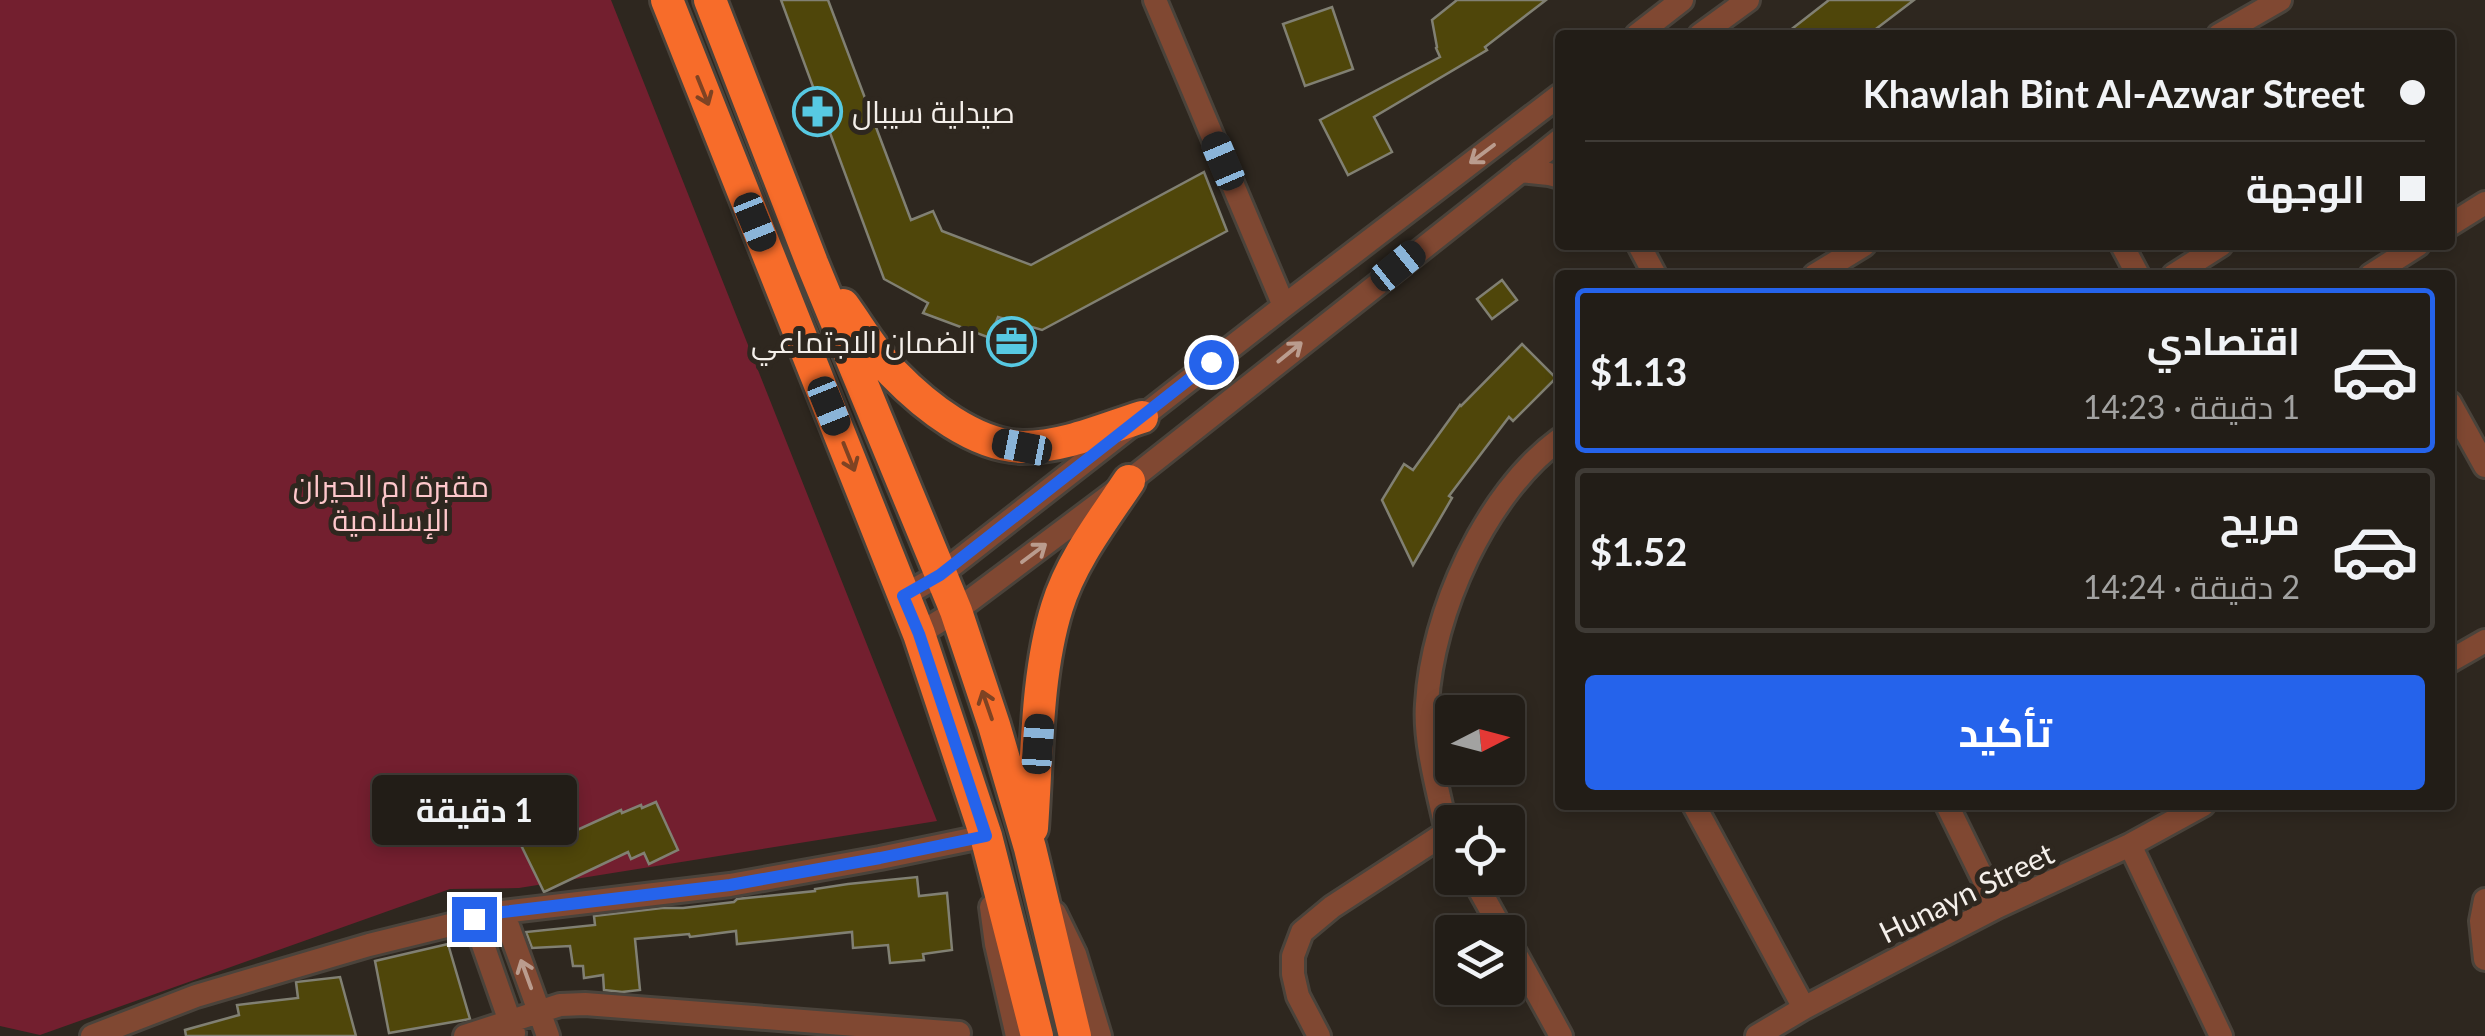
<!DOCTYPE html>
<html lang="ar">
<meta charset="utf-8">
<style>
body{margin:0;font-family:Lato,Cairo,sans-serif;background:#2e2a24;color:#f1f3f6;direction:rtl;height:100vh;display:flex;flex-direction:column;font-size:38px;white-space:nowrap}
*{box-sizing:border-box;margin:0}
p{font-size:32px;color:#a2a2a1}
.icon{flex:none;width:55px;height:55px;fill:none;stroke:currentColor;stroke-width:2;stroke-linecap:round;stroke-linejoin:round}
.map{position:relative;flex:1;overflow:hidden;direction:ltr}
.panel{position:absolute;left:1555px;top:270px;width:900px;height:540px;display:flex;flex-direction:column;background:#221d17;border-radius:10px;box-shadow:0 5px 15px #0003,0 0 0 2px #3f3b36;direction:rtl}
.panel>*{flex:none}
.guide{position:absolute;left:1555px;top:30px;width:900px;height:220px;border-radius:10px;box-shadow:0 5px 15px #0003,0 0 0 2px #3f3b36;direction:rtl;display:grid;align-content:center;height:220px;padding:0 30px;background:#221d17}
.needle{width:65px;rotate:84deg}
.buttons{position:absolute;left:1435px;top:695px;display:grid;gap:20px}
.buttons a{display:grid;place-items:center;width:90px;height:90px;border-radius:10px;background:#221d17;box-shadow:0 5px 15px #0003,0 0 0 2px #3f3b36;font-size:50px}
.end{position:absolute;width:45px;height:45px;margin:-22px;border:12px solid #2563eb;background:#fff;box-shadow:0 0 0 5px #fff}
.from{border-radius:50%}
.bubble{position:absolute;height:70px;border-radius:10px;background:#221d17;box-shadow:0 5px 15px #0003,0 0 0 2px #3f3b36;font-size:32px;font-weight:700;line-height:70px;text-align:center;direction:rtl}
.car{position:absolute;width:30px;height:60px;margin:-30px -15px;border-radius:12px;box-shadow:0 0 8px 2px #0007;background:linear-gradient(#222 24%,#8ab4d8 0 40%,#222 0 76%,#8ab4d8 0 86%,#222 0)}
.guide b{display:flex;align-items:center;gap:35px;height:95px;font-size:38px}
.guide b+b{border-top:2px solid #3f3b36}
.guide i{width:25px;height:25px;background:#f1f3f6}
ul{padding:18px 0 0;list-style:none}
li{display:flex;align-items:center;gap:30px;height:165px;margin:0 20px 15px;padding:0 10px;border:5px solid #3f3b36;border-radius:10px}
li div{flex:1}
li b{display:block;font-size:38px}
li em{font-style:normal;font-weight:700}
li.selected{border-color:#2563eb}
li>.icon{width:90px;height:90px;stroke-width:1.5}
.action{display:flex;gap:20px;margin-top:auto;padding:20px 30px}
.action a{flex:1;height:115px;border-radius:10px;background:#2563eb;color:#fff;font-size:40px;font-weight:700;line-height:115px;text-align:center}
.map>svg:first-child{display:block}
</style>
<div class="map">
<svg width="2485" height="1036" viewBox="0 0 2485 1036">
<rect width="100%" height="100%" fill="#2e271f"/>
<path fill="#731f2f" d="M0 0H611L937 821 519 888 450 889 40 1035 0 1026Z"/>
<path fill="#4f460a" stroke="#818073" stroke-width="2.5" d="M781 0H828L911 220 933 211 942 231 1031 265 1204 172 1227 231 1042 330 998 317 990 338 923 313 928 303 884 279Z
M1457 0H1546L1485 47 1487 50 1374 117 1392 152 1348 175 1320 120 1440 57 1436 48 1437 47 1432 20Z
M1829 0H1914L1868 35H1784Z
M1332 7 1353 69 1305 86 1283 24Z
M1502 280 1517 300 1492 319 1477 299Z
M1522 344 1556 378 1513 421 1509 417 1449 496 1452 498 1413 565 1382 500 1404 464 1413 470 1460 405 1461 406Z
M656 802 678 850 649 864 644 853 631 859 628 852 544 892 520 843 570 819 575 831 621 810 622 813 641 805 642 808Z
M917 877 919 896 947 893 952 950 923 954 924 960 890 963 888 945 853 948 852 932 737 944 736 931 690 937 689 934 635 939 640 990 622 992 604 990 603 975 584 978 583 966H573L570 946 532 948 526 932 595 925 594 916 662 908H683L734 902 737 899 815 891V889L848 884Z
M448 944 470 1019 389 1033 375 961Z
M340 977 356 1036H186L185 1030 239 1015 237 1005 298 998 296 982Z"/>
<g fill="none" stroke-linecap="round" stroke-linejoin="round">
<defs>
<path id="minor" d="M1155 0 1284 306
M1637 35 1682 0
M1700 35 1748 0
M2219 35 2280 0
M1520 171 1549 174 1560 177
M2450 225 2485 203
M1639 245 1655 275
M2122 245 2138 275
M1815 275 1864 245
M2174 275 2221 245
M2371 275 2418 245
M2450 403 2485 466
M903 596 940 575 1284 306 1560 95
M919 634 956 611 1129 481 1560 140
M2450 661 2485 641
M1694 805 1804 1008
M1947 805 1997 907
M1452 841 1447 832C1439 794 1424 743 1427 704 1432 613 1485 494 1560 439
M2130 845 2221 1036
M1473 878 1503 932
M2485 900 2481 921 2485 959
M991 907 996 944 1017 1036
M503 912 548 1036
M1055 913 1075 954 1100 1036
M474 919 514 1033
M1508 940 1561 1036
M92 1036 196 996 369 945 503 912 730 885 880 858 986 836
M465 1036 560 1005 585 1004 959 1033
M1319 1036 1298 996 1293 974V956L1302 932 1332 907 1447 832
M1757 1036 1804 1008 1912 951 1997 907 2130 845 2203 805"/>
<path id="highway" d="M667 0 919 634 986 836 1037 1036
M710 0 812 263 956 611 994 725 1030 848 1075 1036
M843 305C859 327 874 353 893 373 925 406 975 446 1023 447 1064 447 1104 429 1142 417
M1032 828C1037 758 1036 674 1057 607 1071 561 1103 520 1129 481"/>
</defs>
<use href="#minor" stroke="#4a433b" stroke-width="28"/>
<use href="#highway" stroke="#4a433b" stroke-width="38"/>
<use href="#minor" stroke="#804832" stroke-width="22"/>
<use href="#highway" stroke="#f76c2a" stroke-width="32"/>
</g>
<defs><path id="oneway-shaft" d="M-6 0H5M1.5-3L5.5 0L1.5 3" fill="none" stroke-width="1.6" stroke-linecap="round" stroke-linejoin="round" transform="scale(2.5)"/></defs>
<g stroke="#7e4323">
<use href="#oneway-shaft" transform="translate(703 91) rotate(68)"/>
<use href="#oneway-shaft" transform="translate(849 457) rotate(68)"/>
<use href="#oneway-shaft" transform="translate(987 705) rotate(-109)"/>
</g>
<g stroke="#ba9c8e">
<use href="#oneway-shaft" transform="translate(1482 154) rotate(143)"/>
<use href="#oneway-shaft" transform="translate(1290 352) rotate(-39)"/>
<use href="#oneway-shaft" transform="translate(1034 553) rotate(-37)"/>
<use href="#oneway-shaft" transform="translate(526 974) rotate(-110)"/>
</g>
<g fill="none" stroke-linecap="round" stroke-linejoin="round">
<path stroke="#2563eb" stroke-width="12" d="M474 919 503 912 730 885 880 858 986 836 919 634 903 596 940 575 1211 362"/>
</g>
<defs>
<symbol id="pharmacy-ring" viewBox="-11 -11 22 22"><circle r="9.5" fill="#2e271f" stroke="#57c9e2" stroke-width="1.5"/><path d="M-2-6h4v4h4v4h-4v4h-4v-4h-4v-4h4Z" fill="#57c9e2"/></symbol>
<symbol id="office-ring" viewBox="-11 -11 22 22"><circle r="9.5" fill="#2e271f" stroke="#57c9e2" stroke-width="1.5"/><path d="M-6-3h4V-5.5h4V-3h4V5H-6ZM-1-4.5V-3h2v-1.5ZM-6 0V1H6V0Z" fill="#57c9e2"/></symbol>
</defs>
<g fill-rule="evenodd">
<use href="#pharmacy-ring" x="790" y="84" width="55" height="55"/>
<use href="#office-ring" x="984" y="314" width="55" height="55"/>
</g>
<g text-anchor="middle" dominant-baseline="central" stroke-width="10" stroke-linejoin="round" paint-order="stroke">
<g font-size="30" fill="#f4efea" stroke="#2e271f" text-anchor="start">
<text x="852" y="111">صيدلية سيبال</text>
<text x="976" y="341" text-anchor="end">الضمان الاجتماعي</text>
</g>
<g font-size="30" fill="#fec7cb" stroke="#2e271f">
<text x="391" y="485">مقبرة ام الحيران<tspan x="391" dy="34">الإسلامية</tspan></text>
</g>
<g font-size="30" fill="#f4efea" stroke="#2e271f">
<text transform="translate(1966 892) rotate(-26)">Hunayn Street</text>
</g>
</g>
</svg>
<div class="buttons">
<a><svg class="needle" viewBox="-14 -14 28 28"><path d="M0-13l5 13h-10z" fill="#e53935"/><path d="M0 13l5-13h-10z" fill="#a2a2a1"/></svg></a>
<a><svg class="icon" aria-label="locate" viewBox="0 0 24 24"><circle cx="12" cy="12" r="6"/><path d="M12 2v4M12 18v4M2 12h4M18 12h4"/></svg></a>
<a><svg class="icon" aria-label="layers" viewBox="0 0 24 24"><path d="M12 4l9 5-9 5-9-5zM3 14l9 5 9-5"/></svg></a>
</div>
<i class="end from" style="left:1211px;top:362px"></i>
<i class="end" style="left:474px;top:919px"></i>
<div class="bubble" style="left:372px;top:775px;width:205px">1 دقيقة</div>
<i class="car" style="left:1223px;top:161px;rotate:337deg"></i>
<i class="car" style="left:755px;top:222px;rotate:158deg"></i>
<i class="car" style="left:1398px;top:266px;rotate:51deg"></i>
<i class="car" style="left:829px;top:406px;rotate:158deg"></i>
<i class="car" style="left:1022px;top:447px;rotate:281deg"></i>
<i class="car" style="left:1038px;top:744px;rotate:4deg"></i>
<div class="guide">
<b><i class="from"></i>Khawlah Bint Al-Azwar Street</b>
<b><i></i>الوجهة</b>
</div>
<section class="panel">
<ul>
<li class="selected"><svg class="icon" aria-label="car" viewBox="0 0 24 24"><path d="M5 17H2v-5l4-1 3-4h7l3 4 3 1v5h-3M9 17h6M6 11h13"/><circle cx="7" cy="17" r="2"/><circle cx="17" cy="17" r="2"/></svg><div><b>اقتصادي</b><p>1 دقيقة · 14:23</p></div><em>$1.13</em></li>
<li><svg class="icon" aria-label="car" viewBox="0 0 24 24"><path d="M5 17H2v-5l4-1 3-4h7l3 4 3 1v5h-3M9 17h6M6 11h13"/><circle cx="7" cy="17" r="2"/><circle cx="17" cy="17" r="2"/></svg><div><b>مريح</b><p>2 دقيقة · 14:24</p></div><em>$1.52</em></li>
</ul>
<div class="action"><a>تأكيد</a></div>
</section>
</div>
